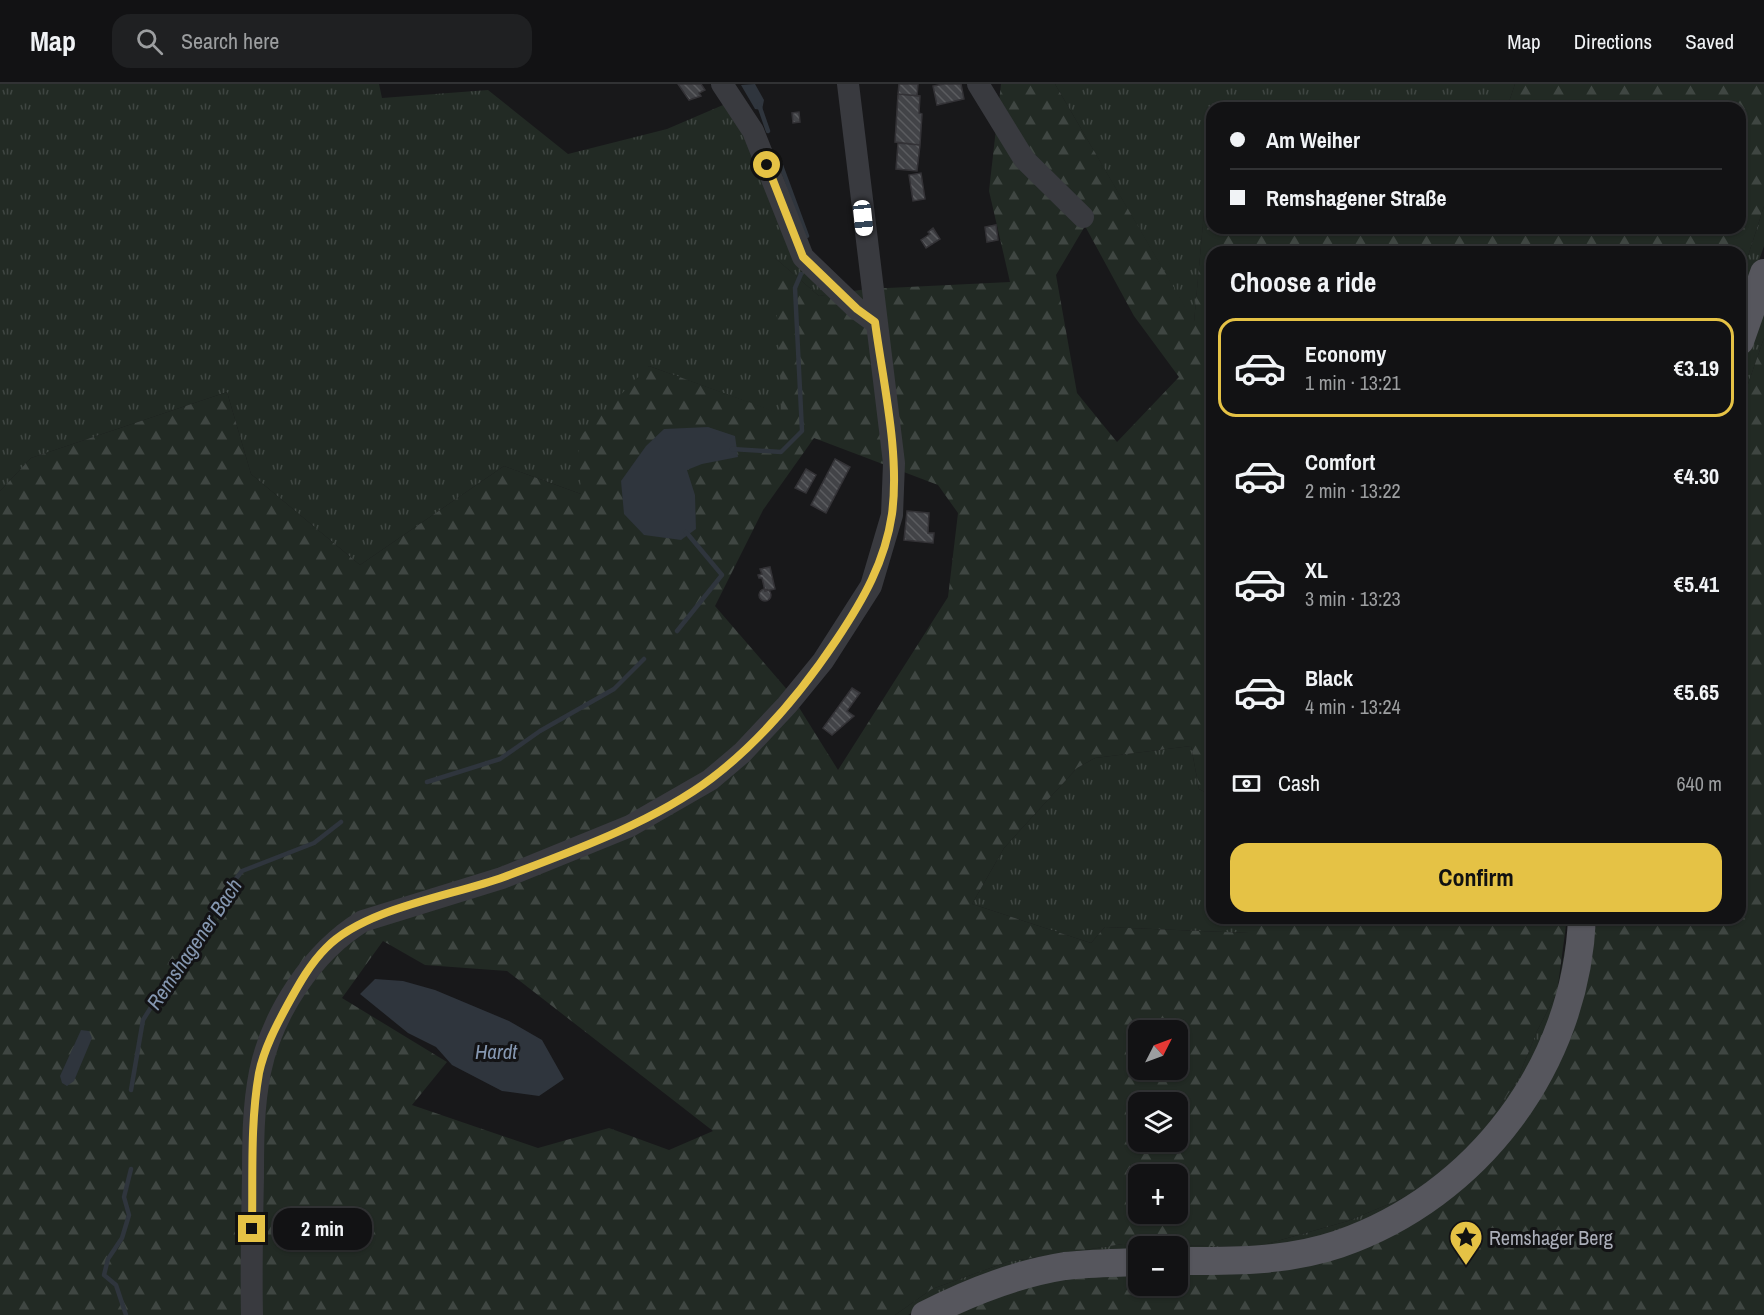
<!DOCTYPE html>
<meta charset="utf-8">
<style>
body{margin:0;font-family:"Archivo Narrow",sans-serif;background:#1f2022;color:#f1f3f6;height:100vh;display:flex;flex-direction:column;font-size:22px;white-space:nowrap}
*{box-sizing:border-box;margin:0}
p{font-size:20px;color:#9c9ea0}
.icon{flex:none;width:33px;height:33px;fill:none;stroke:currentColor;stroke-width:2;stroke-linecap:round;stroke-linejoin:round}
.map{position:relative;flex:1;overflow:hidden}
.drawer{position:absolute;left:1206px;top:162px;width:540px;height:678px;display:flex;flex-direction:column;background:#121214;border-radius:18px;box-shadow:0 2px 4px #0004,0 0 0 2px #313234}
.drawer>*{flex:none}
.guide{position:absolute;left:1206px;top:18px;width:540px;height:132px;border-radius:18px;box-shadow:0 2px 4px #0004,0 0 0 2px #313234;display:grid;align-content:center;height:132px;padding:0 24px;background:#121214}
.needle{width:39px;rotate:48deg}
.fabs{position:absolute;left:1128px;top:936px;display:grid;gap:12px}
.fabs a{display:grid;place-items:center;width:60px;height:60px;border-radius:12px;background:#121214;box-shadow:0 2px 4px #0004,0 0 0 2px #313234;font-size:30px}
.end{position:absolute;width:27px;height:27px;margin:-14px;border:8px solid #e5c245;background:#111;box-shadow:0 0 0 3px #111}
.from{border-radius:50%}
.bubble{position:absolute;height:42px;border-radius:18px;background:#121214;box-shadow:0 2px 4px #0004,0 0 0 2px #313234;font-size:20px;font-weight:700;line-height:42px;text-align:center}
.car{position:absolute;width:18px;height:36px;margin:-18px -9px;border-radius:8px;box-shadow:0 0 4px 2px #0007;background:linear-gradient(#fff 24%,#345 0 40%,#fff 0 76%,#345 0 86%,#fff 0)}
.guide b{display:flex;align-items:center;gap:21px;height:57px;font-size:22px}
.guide b+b{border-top:2px solid #313234}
.guide i{width:15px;height:15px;background:#f1f3f6}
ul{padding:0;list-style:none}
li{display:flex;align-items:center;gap:18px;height:99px;margin:0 12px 9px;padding:0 12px;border:3px solid transparent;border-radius:18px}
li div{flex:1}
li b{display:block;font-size:22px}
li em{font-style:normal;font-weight:700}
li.selected{border-color:#e5c245}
li>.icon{width:54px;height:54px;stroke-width:1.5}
h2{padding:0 24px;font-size:27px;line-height:72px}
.pay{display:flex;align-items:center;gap:15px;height:66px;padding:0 24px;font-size:22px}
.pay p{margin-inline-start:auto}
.button{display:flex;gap:12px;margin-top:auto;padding:12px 24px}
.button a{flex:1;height:69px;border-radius:18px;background:#e5c245;color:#111;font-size:24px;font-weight:700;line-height:69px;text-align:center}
header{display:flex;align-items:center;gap:36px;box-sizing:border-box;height:84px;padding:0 30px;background:#121214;border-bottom:2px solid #313234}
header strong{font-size:28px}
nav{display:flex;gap:33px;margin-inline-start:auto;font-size:21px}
.search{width:420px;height:54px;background:#1f2022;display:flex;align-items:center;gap:15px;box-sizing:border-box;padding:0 21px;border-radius:18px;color:#9c9ea0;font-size:22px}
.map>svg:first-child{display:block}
</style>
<header>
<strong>Map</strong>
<div class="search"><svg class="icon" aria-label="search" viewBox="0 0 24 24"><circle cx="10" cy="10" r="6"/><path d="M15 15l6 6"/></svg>Search here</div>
<nav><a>Map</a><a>Directions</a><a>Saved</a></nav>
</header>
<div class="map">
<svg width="1764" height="1231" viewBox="0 0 1764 1231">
<defs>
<pattern id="grass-tufts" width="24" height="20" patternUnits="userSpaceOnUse" patternTransform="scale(1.5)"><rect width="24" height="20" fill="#222a24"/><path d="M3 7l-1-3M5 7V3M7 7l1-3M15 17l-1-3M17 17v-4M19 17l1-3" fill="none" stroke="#3f4642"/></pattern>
<pattern id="forest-firs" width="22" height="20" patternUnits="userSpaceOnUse" patternTransform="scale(1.5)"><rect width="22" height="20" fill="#222a24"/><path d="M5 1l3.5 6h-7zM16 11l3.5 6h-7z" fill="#3f4642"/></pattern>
<pattern id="building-back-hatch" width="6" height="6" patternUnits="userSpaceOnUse" patternTransform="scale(1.5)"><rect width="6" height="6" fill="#424347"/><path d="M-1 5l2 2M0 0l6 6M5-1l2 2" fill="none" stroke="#5b5c5f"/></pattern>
</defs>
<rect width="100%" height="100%" fill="#18181a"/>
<path fill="url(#grass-tufts)" d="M0 0H379L382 14 488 6 568 70 667 45 730 18 835 210 819 212 775 174 783 331 649 282 581 410 504 382 360 481 251 390 227 308 31 374 0 407Z
M1055 0H1515L1507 24H1212V73L1209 74 1194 239Z
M1764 122V162L1740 231V197Z
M1764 215V254L1740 323V284Z
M1205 292 1212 295V379L1208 354Z
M1191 662 1199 705 1212 712V834H1249V849L1105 843 1091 859 972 820 1004 764 1077 684 1095 674Z
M1571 855 1549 948 1487 1051 1394 1126 1296 1162 1178 1168V1162H1138V1169L925 1221 908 1231H895L932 1205 1007 1178 1123 1160 1256 1163 1348 1137 1401 1115 1492 1033 1517 997 1537 947 1557 909 1566 859Z"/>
<path fill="url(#forest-firs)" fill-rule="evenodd" d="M1001 0H1055L1194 238 1209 73H1212V144H1740V24H1507L1515 0H1764V122L1740 197V168H1212V295L1205 293 1208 354 1212 379V712L1199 705 1191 662 1095 674 1077 684 1004 764 972 820 1091 859 1105 843 1248 849 1249 834H1567L1557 909 1537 947 1517 997 1492 1033 1444 1084 1401 1115 1348 1137 1256 1163 1123 1160 1007 1178 932 1205 895 1231H0V407L31 374 227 308 251 390 360 481 504 382 581 410 578 354 649 282 782 330 774 173 819 212 867 205 1010 198 989 107ZM1085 142 1134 232 1179 293 1117 358 1077 309 1056 191ZM814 354 938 401 958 429 948 513 838 686 790 609 715 522 763 426ZM383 857 425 881 507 887 713 1047 669 1066 609 1044 538 1064 412 1021 447 978 342 914ZM1138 946H1178V986H1138ZM1138 1018H1178V1058H1138ZM1138 1090H1178V1130H1138Z
M1764 254V1231H956L972 1222 1050 1195 1138 1186V1202H1178V1187L1258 1188 1477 1087 1592 847 1603 834H1740V323Z"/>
<path fill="#2f353d" d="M755 0 764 16 762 26 755 25 741 1Z
M708 343 735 352 738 373 702 380 687 386 695 411 696 445 681 456 644 451 624 430 621 397 646 362 664 345Z
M375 895 403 897 435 906 509 937 542 956 564 995 539 1012 502 1007 452 981 436 963 408 949 360 910Z
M81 946 89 947 92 954 74 997 67 1002 62 999 60 992Z"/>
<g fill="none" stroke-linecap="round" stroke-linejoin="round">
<path stroke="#2f353d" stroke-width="4.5" d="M759 21 768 47
M779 76 807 152
M732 365 781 368 802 347 795 204 801 190
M677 547 722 491 686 448
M427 698 500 675 540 647 614 605 644 575
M131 1006 143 936 216 820 242 787 314 759 341 738
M126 1231 116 1201 104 1191 108 1175 122 1154 129 1131 124 1113 131 1085"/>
</g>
<path fill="url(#building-back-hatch)" stroke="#333236" stroke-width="1.5" d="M678 0H701L705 6 699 9 701 12 689 16Z
M899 0H918L917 12 898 10Z
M944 0H961L964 15 937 21 933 2Z
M898 10 920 12 919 29 922 30 920 61 895 58Z
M799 28 800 38 793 39 792 29Z
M898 59 920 61 917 87 896 85Z
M921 89 925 115 913 117 909 91Z
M996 141 998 156 987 158 985 143Z
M933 144 940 155 926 164 921 156 930 150 928 148Z
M835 375 850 383 826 429 811 421Z
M806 385 816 391 806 409 795 404Z
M907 427 929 429 928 449H934L933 459 904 456Z
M770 483 775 505 765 507 762 494H759L758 491 762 490 760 485Z
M759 511a6 6 0 1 1 12 0a6 6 0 1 1-12 0Z
M852 604 860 609 847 627 854 632 832 651 823 644Z"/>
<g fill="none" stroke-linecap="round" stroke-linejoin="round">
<path stroke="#393a3f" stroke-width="22" d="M722 0 753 47 803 173 857 225 875 238
M978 0 1024 75 1083 133
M252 1231C251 1185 252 1139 253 1093 253 1059 253 1023 260 988 272 930 312 868 363 837L502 794 630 742 710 696 742 669 787 621 823 577 871 502 892 431 894 379 848 0"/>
<path stroke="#56565d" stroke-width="28" d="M1740 257 1764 189
M1178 1177C1232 1177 1286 1178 1339 1160 1478 1112 1576 981 1582 834
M925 1231C970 1208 1015 1190 1065 1182 1089 1179 1114 1179 1138 1178"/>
</g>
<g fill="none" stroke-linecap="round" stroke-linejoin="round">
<path stroke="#e5c245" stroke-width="8" d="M252 1145C253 1094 250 1040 259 989 264 965 276 942 288 920 299 900 310 880 326 864 365 824 452 812 504 793 573 767 654 738 712 694 762 656 803 606 837 555 863 516 885 478 892 430 900 370 883 298 875 238L857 225 803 173 767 81"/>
</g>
<defs>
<symbol id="sight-pin" viewBox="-11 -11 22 30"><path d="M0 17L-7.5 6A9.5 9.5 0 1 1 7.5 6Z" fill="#e5c245" stroke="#131315"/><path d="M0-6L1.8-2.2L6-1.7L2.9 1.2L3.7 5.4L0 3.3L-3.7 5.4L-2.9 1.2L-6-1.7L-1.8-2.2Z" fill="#111"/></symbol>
</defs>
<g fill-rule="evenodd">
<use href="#sight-pin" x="1447" y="1134" width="38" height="52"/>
</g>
<g text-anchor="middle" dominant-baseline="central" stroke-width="6" stroke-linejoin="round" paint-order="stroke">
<g font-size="20" fill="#abaeb9" stroke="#131315" text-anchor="start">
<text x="1489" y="1153">Remshager Berg</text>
</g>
<g font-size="21" font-style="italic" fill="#8597b1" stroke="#131315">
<text transform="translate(194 860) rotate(-56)">Remshagener Bach</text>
<text x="496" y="967">Hardt</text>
</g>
</g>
</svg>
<div class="fabs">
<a><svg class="needle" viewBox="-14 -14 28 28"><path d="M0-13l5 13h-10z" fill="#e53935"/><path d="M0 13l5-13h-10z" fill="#9c9ea0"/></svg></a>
<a><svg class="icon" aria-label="layers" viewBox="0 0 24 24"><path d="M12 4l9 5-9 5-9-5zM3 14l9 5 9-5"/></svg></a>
<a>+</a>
<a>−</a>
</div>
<i class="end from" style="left:767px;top:81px"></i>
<i class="end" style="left:252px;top:1145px"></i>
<div class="bubble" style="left:273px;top:1124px;width:99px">2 min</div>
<i class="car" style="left:863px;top:134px;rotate:174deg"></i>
<div class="guide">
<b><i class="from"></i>Am Weiher</b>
<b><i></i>Remshagener Straße</b>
</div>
<section class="drawer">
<h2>Choose a ride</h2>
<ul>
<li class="selected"><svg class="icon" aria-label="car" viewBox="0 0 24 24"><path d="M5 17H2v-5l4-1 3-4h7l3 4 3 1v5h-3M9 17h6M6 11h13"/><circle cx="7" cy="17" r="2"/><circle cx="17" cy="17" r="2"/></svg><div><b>Economy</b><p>1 min · 13:21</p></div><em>€3.19</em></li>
<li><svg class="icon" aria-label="car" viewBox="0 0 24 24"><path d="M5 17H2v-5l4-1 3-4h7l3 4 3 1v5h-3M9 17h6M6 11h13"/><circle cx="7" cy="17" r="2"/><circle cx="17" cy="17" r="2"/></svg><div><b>Comfort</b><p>2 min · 13:22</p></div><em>€4.30</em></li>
<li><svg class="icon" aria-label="car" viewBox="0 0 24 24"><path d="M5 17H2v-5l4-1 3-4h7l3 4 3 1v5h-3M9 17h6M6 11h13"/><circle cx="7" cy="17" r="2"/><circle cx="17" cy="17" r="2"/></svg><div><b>XL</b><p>3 min · 13:23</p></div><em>€5.41</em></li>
<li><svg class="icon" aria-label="car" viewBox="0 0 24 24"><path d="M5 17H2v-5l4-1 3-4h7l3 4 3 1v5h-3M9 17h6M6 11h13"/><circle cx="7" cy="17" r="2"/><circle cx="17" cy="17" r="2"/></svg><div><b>Black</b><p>4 min · 13:24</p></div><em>€5.65</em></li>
</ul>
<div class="pay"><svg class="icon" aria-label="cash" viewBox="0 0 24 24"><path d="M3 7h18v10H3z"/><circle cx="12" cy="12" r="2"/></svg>Cash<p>640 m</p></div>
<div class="button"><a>Confirm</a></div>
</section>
</div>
